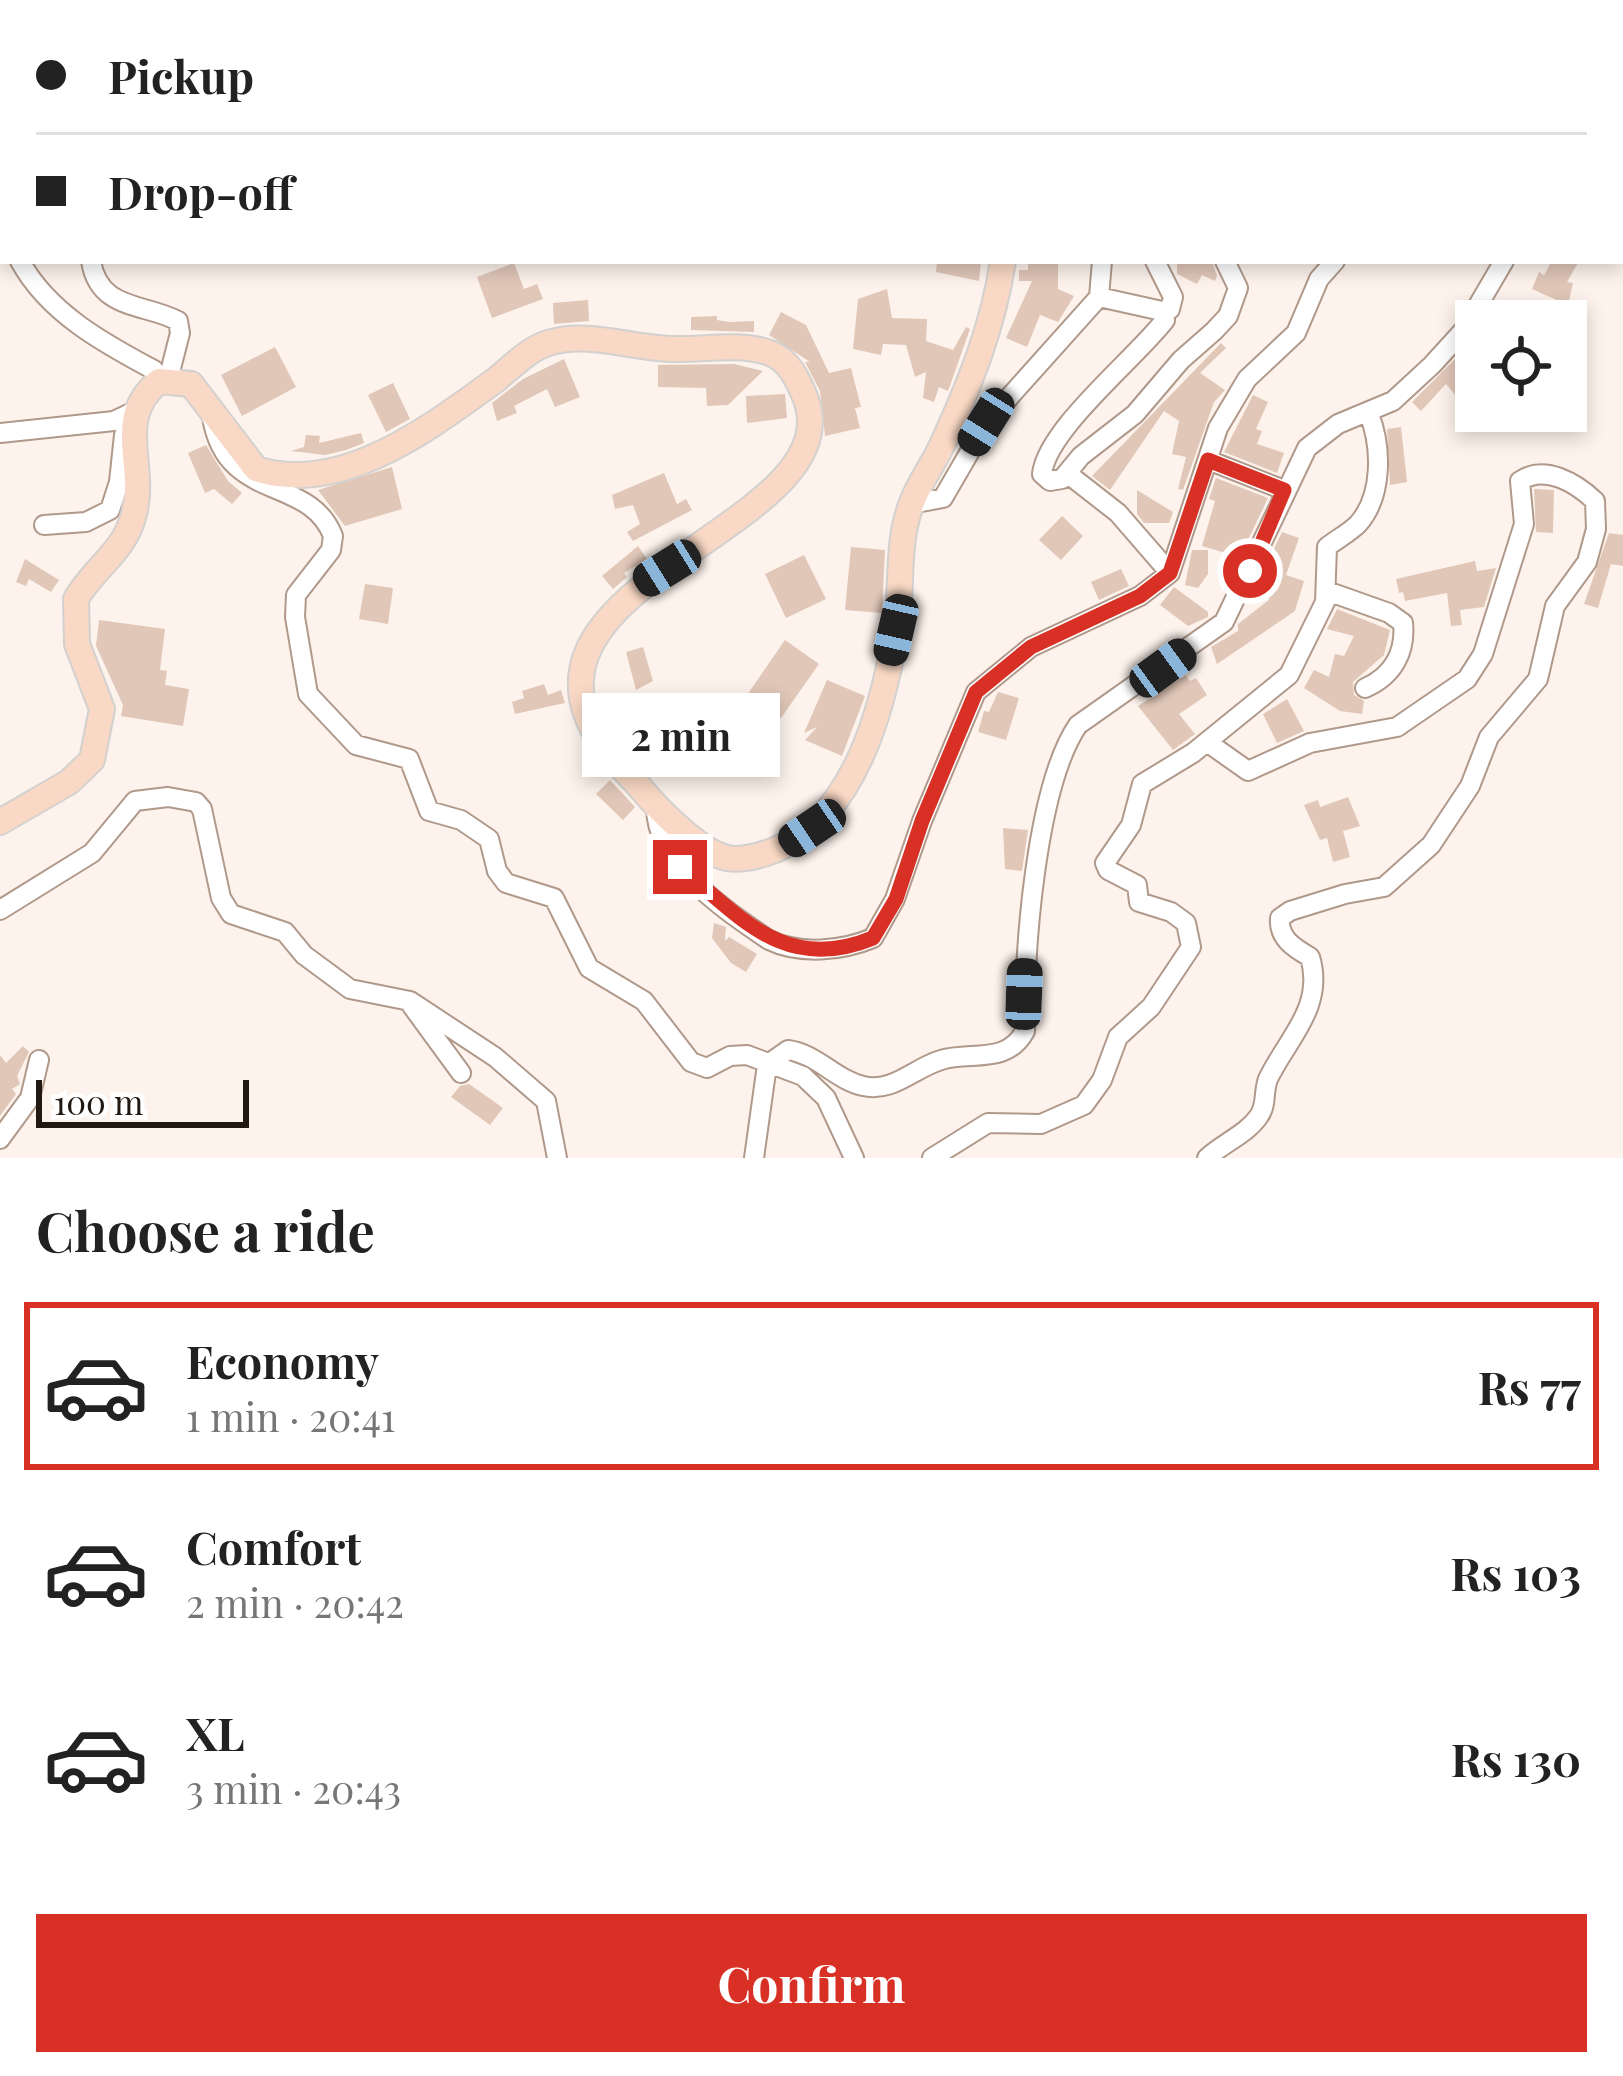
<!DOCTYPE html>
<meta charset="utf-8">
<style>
body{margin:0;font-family:"Playfair Display",serif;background:#f6f6f6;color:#222;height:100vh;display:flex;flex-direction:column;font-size:45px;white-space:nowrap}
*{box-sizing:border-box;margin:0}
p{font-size:39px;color:#767676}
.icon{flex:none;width:66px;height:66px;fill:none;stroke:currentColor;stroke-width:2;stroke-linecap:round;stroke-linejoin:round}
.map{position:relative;height:1158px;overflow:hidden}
.side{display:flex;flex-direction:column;background:#fff;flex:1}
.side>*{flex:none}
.guide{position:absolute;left:0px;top:0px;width:1623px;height:264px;box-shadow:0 6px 18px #0003;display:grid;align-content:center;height:264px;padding:0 36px;background:#fff}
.buttons{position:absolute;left:1455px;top:300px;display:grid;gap:24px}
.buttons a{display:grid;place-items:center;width:132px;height:132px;border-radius:0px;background:#fff;box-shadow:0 6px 18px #0003;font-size:60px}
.scale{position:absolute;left:36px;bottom:30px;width:213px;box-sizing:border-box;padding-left:12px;border:6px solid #211812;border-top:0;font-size:33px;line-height:42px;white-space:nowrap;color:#211812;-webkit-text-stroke:9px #fff;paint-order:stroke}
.end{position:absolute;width:54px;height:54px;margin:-27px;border:15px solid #d93025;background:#fff;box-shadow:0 0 0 6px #fff}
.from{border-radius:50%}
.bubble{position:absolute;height:84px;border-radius:0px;background:#fff;box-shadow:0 6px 18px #0003;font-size:39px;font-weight:700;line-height:84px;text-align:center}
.car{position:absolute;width:36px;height:72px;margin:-36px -18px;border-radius:15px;box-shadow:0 0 9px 3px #0007;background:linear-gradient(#222 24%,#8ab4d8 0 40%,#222 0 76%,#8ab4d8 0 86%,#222 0)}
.guide b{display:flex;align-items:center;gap:42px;height:114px;font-size:45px}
.guide b+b{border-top:3px solid #e0e0e0}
.guide i{width:30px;height:30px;background:#222}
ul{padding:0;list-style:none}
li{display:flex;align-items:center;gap:36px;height:168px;margin:0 24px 18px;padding:0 12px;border:6px solid transparent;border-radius:0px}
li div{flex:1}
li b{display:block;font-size:45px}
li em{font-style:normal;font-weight:700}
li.active{border-color:#d93025}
li>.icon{width:108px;height:108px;stroke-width:1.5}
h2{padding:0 36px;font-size:54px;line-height:144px}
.primary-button{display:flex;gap:24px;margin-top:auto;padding:24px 36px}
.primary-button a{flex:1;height:138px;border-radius:0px;background:#d93025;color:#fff;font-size:48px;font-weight:700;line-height:138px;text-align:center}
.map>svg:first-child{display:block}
</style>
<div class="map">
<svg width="1623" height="1158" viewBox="0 0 1623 1158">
<rect width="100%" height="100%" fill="#fdf3ec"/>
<path fill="#e0c7b8" d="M937 261H981L979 281 936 272Z
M1028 261H1058V289L1074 296 1058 322 1040 315 1027 347 1006 338 1032 281H1019V270H1028Z
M1177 261H1212L1217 276 1215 281 1202 275 1197 284 1177 274Z
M1552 261H1579L1567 282 1573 283 1568 305 1532 289 1539 272 1544 275Z
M514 263 524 289 537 284 543 299 492 318 477 277Z
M887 289 892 318 927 319 926 341 953 350 966 327 970 329 948 391 939 387 934 402 923 398 926 372 915 377 906 345 883 344 881 355 853 349 858 299Z
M588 300 589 321 554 324 553 303Z
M781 312 806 325 829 373 851 368 861 407 855 408 860 428 825 436 820 391 805 362H810L769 335Z
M717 316V320L729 322 754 321V332L691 330V317Z
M1475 340 1476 373 1468 381 1476 389V406L1470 413 1446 384 1421 411 1412 402 1462 352 1468 357Z
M1221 343 1226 348 1200 373 1225 390 1214 402 1183 490 1178 489 1186 457 1172 454 1179 421 1164 411 1110 490 1092 476Z
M275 347 296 387 242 416 221 375Z
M564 359 580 397 555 407 547 389 514 406 517 413 497 421 492 403 523 379Z
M734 364 763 371 728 405 707 406 706 388 658 387V365Z
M393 383 410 419 386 432 368 395Z
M785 394 787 418 747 423 746 396Z
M1253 395 1268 402 1256 429 1262 431 1257 444 1284 453 1277 473 1224 452Z
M1401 427 1407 482 1390 485 1387 429Z
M361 433 364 443 346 450 325 455 291 451 304 447 306 435 320 436 319 443Z
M206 445 228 481 242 493 232 504 214 489 205 493 188 453Z
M392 467 402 509 345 526 318 490Z
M664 473 677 504 686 499 692 510 633 541 627 532 640 524 633 505 615 509 612 495Z
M1216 478 1268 498 1230 578 1236 556 1202 546 1215 501 1209 499Z
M1534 489 1554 490 1553 533 1536 532Z
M1137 490 1173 512 1169 523H1144L1137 514Z
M1062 516 1083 536 1061 560 1039 540Z
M1282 532 1299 538 1286 575 1304 581 1295 611 1217 664 1211 647 1238 631V624L1270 599 1253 592Z
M1609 533 1623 535V566L1611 564 1598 608 1584 604Z
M638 546 647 559 624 573 627 577 613 589 602 576Z
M851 547 885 550 882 613 845 610Z
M1192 550H1208V574L1198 588 1185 585Z
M804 555 826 599 786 618 765 574Z
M25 559 59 580 51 592 29 579 26 586 16 582Z
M1475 561 1477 571 1496 568 1484 607 1460 610 1462 625 1451 626 1447 593 1405 601 1403 592 1399 593 1396 579Z
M1121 569 1129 586 1099 600 1091 582Z
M365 584 393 588 388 624 359 619Z
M1174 587 1208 612V617L1188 626 1160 605Z
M1337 609 1390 630 1384 655 1353 682 1354 695 1364 701 1362 714 1340 711 1304 688 1314 670 1329 677 1335 654 1344 656 1354 636 1327 629Z
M99 620 165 629 160 670 167 671 165 685 189 689 183 726 121 716 123 705 96 646Z
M785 640 819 664 781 718 747 695Z
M643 647 653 681 636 690 626 652Z
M1186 675 1190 681 1196 678 1207 695 1179 714 1195 734 1173 750 1138 706Z
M827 680 865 696 842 756 805 740 817 727 804 733Z
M544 684 548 695 561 690 565 703 515 714 512 702 524 698 522 691Z
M998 692 1019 698 1006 740 978 732 984 711 989 712Z
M1287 699 1304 731 1277 743 1263 714Z
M610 780 635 807 623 820 596 794Z
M1348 797 1360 826 1343 831 1350 857 1333 862 1327 838 1320 840 1304 805 1318 800 1320 807Z
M1003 828 1028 830 1022 871 1005 869Z
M714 923 726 927 725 941 729 937 757 954 746 972 731 963 712 938Z
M23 1046 29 1052 17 1076 20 1084 12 1089 16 1094 0 1116V1055L6 1063Z
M469 1084 503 1108 490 1125 451 1097 460 1086Z"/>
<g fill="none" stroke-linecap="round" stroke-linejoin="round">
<defs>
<path id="minor" d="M1227 0V3
M1316 0 1317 3
M1428 0 1431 3
M1213 3 1214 0
M1613 3 1616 0
M0 219 3 223
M1620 224 1623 226
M20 261C48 313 105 344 154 370L159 381
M91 261C99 311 145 303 178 321L180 333 168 380
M1155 261 1173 297 1170 309 1162 311
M1099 297 1162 311 1165 320C1135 359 1047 429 1042 474L1050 481 1062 479 1081 456 1135 414 1181 360 1214 331 1228 316 1238 288 1225 261
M212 417C226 504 309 474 333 536L331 550 296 595 295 617 308 694 356 745 409 759 429 811 461 820 489 839 497 871 506 883 554 898 589 968 644 1001 691 1062 707 1068 730 1056 747 1055 803 1076 826 1098 854 1158
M0 433 114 421 135 411
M1208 460 1284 490
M1068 474 1118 513 1170 573
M911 504 943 498 987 422 1099 297 1102 261
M44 525 86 522 110 510 119 482 124 435 134 429
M1327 591 1389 613 1403 623C1406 652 1393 676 1365 688
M1207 742 1248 771 1310 743 1397 727 1467 679 1483 654 1524 524 1520 481C1545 464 1576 483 1595 501L1596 529 1587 562 1555 606 1538 679 1489 737 1470 786 1431 845 1384 887 1345 894 1290 911 1280 918C1278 938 1294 948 1310 957 1325 1007 1287 1039 1268 1079 1263 1092 1267 1105 1259 1116 1247 1134 1223 1143 1207 1158
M656 807C656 865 725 910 769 940 800 955 842 951 873 938L895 899 922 821 976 692 1031 647 1140 596 1170 573 1218 428 1247 379 1296 333 1319 279 1335 261
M0 910 92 853 135 801 168 797 196 802 202 809 221 898 231 914 285 932 304 955 350 989 410 1001 495 1057 546 1101 557 1158
M412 1006 461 1073
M0 1139 30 1098 39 1060
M754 1158 766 1072 771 1062 788 1050C817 1054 836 1080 863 1086 893 1093 914 1068 941 1060 971 1051 1007 1065 1025 1031 1023 956 1036 786 1078 725L1224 622 1307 448 1338 424 1393 401 1432 365 1463 331 1504 261
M932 1158 988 1123 1041 1124 1084 1105 1102 1080 1118 1037 1151 1007 1191 947 1186 923 1171 912 1139 902 1137 885 1108 870 1105 863 1131 825 1142 784 1193 753 1289 675 1325 602 1327 547C1337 539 1349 533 1358 524 1383 496 1382 447 1369 414"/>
<path id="major" d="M1045 3 1046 0
M0 822 69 782 92 760 102 709 77 644 76 599C94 567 125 552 134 514 147 464 113 419 159 381L191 384 256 469C340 496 428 429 493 382 511 368 527 350 548 343 588 330 634 349 674 349 704 350 740 342 770 353 789 360 798 380 805 397 856 526 495 580 600 741 610 757 625 771 638 785 656 807 699 852 727 858 742 861 762 855 775 850 855 816 883 709 896 630 903 588 896 545 911 505 918 484 933 465 942 445 970 384 993 327 1003 261"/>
</defs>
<use href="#minor" stroke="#b0998a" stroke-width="22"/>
<use href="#major" stroke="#d3d1d0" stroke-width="28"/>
<use href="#minor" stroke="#fff" stroke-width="18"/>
<use href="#major" stroke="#f9d9c5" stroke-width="24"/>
</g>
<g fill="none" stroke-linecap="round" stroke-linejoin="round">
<path stroke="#d93025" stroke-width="15" d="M680 867C741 918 786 974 873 938L896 899 922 821 976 692 1031 647 1140 596 1170 573 1208 460 1284 490 1250 571"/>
</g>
</svg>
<div class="buttons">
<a><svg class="icon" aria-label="locate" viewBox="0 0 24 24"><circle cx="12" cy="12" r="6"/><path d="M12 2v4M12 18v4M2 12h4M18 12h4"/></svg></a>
</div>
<div class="scale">100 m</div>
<i class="end from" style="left:1250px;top:571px"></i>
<i class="end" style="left:680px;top:867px"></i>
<div class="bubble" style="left:582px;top:693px;width:198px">2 min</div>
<i class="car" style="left:986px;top:422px;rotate:212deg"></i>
<i class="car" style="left:667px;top:568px;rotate:238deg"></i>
<i class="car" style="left:896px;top:630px;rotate:193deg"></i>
<i class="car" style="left:1163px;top:668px;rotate:54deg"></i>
<i class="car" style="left:812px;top:828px;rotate:236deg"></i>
<i class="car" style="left:1024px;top:994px;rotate:2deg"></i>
<div class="guide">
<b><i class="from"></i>Pickup</b>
<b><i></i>Drop-off</b>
</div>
</div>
<section class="side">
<h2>Choose a ride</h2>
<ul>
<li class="active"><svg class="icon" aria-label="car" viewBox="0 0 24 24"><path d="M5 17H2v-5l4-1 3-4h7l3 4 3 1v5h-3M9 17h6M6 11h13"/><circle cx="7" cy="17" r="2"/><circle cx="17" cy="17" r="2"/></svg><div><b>Economy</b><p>1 min · 20:41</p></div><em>Rs 77</em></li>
<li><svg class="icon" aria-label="car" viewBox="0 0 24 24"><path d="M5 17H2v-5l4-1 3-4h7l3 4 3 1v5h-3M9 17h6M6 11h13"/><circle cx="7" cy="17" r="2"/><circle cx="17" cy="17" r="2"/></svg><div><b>Comfort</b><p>2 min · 20:42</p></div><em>Rs 103</em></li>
<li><svg class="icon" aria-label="car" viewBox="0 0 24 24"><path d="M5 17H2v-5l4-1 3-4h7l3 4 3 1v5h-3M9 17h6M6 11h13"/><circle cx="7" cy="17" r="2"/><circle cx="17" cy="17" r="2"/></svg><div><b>XL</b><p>3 min · 20:43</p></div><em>Rs 130</em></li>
</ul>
<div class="primary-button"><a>Confirm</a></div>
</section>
